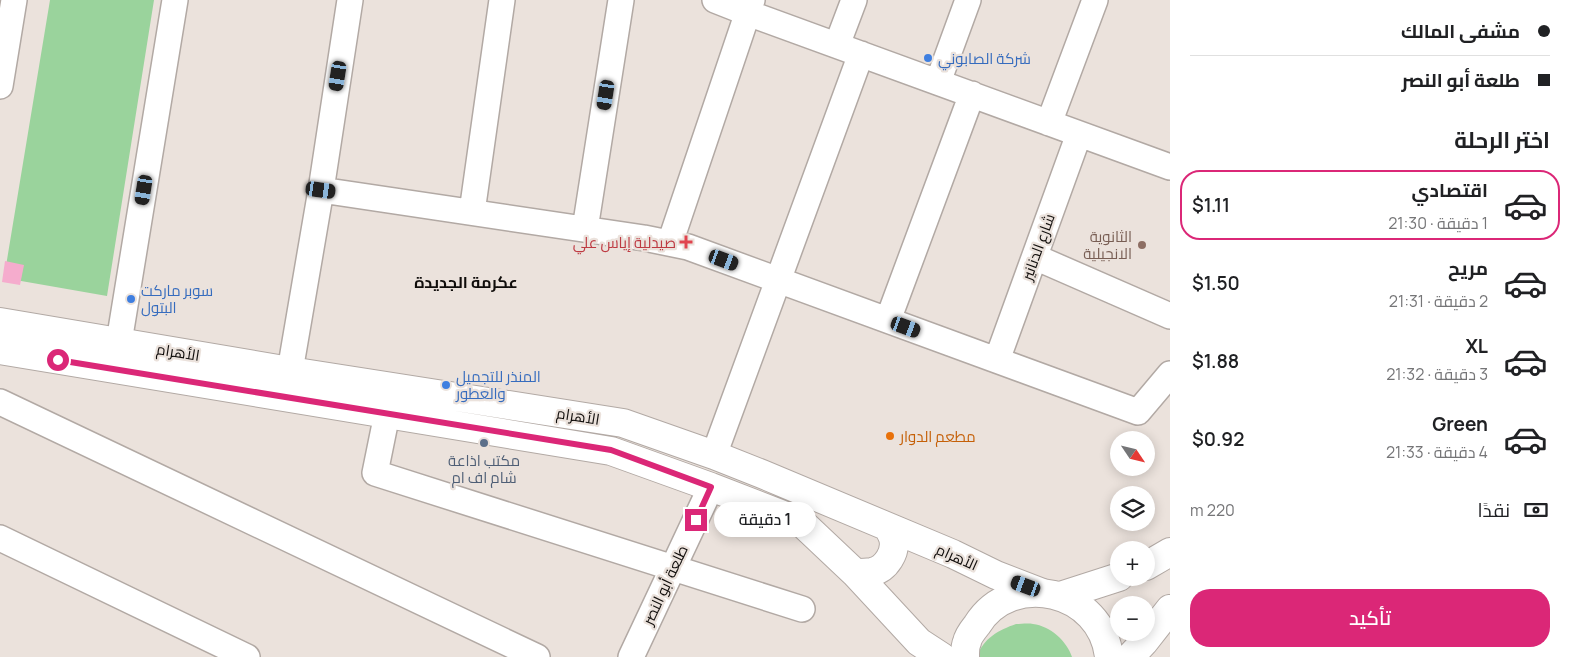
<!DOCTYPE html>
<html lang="ar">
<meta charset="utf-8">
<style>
body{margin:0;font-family:Manrope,Cairo,sans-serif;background:#f2f2f2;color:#202124;direction:rtl;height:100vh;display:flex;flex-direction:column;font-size:19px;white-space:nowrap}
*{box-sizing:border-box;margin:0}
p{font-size:16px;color:#757577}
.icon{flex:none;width:28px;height:28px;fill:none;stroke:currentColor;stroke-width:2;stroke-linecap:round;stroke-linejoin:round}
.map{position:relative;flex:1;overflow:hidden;direction:ltr}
.panel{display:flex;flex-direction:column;background:#fff;width:400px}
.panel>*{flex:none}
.guide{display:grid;align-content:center;height:110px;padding:0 20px;background:#fff}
.needle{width:32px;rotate:125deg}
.controls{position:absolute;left:1110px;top:431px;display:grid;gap:10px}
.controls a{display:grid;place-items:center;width:45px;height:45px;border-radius:50%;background:#fff;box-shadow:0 2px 12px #0003;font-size:25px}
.end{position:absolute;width:22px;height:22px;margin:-11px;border:6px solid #db2777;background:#fff;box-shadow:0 0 0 2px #fff}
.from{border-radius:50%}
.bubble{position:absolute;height:35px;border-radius:18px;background:#fff;box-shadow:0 2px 12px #0003;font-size:16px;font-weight:600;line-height:35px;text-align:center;direction:rtl}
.car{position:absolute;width:15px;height:30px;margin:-15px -8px;border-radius:6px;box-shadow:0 0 4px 1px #0007;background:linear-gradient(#222 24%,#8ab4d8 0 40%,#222 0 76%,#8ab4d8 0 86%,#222 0)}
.guide b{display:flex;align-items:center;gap:18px;height:48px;font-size:19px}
.guide b+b{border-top:1px solid #e0e0e0}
.guide i{width:12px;height:12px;background:#202124}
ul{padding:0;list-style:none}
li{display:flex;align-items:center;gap:15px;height:70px;margin:0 10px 8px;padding:0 10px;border:2px solid transparent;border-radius:20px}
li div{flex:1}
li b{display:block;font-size:19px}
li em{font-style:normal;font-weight:600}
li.selected{border-color:#db2777}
li>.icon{width:45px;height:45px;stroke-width:1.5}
h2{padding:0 20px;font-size:22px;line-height:60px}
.pay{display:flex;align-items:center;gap:12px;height:55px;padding:0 20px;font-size:19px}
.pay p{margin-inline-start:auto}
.primary-button{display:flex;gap:10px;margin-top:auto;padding:10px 20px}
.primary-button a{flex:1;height:58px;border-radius:20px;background:#db2777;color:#fff;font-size:20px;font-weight:600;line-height:58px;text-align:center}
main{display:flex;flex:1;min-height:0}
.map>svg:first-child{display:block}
</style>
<main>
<section class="panel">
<div class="guide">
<b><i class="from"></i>مشفى المالك</b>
<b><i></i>طلعة أبو النصر</b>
</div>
<h2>اختر الرحلة</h2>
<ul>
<li class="selected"><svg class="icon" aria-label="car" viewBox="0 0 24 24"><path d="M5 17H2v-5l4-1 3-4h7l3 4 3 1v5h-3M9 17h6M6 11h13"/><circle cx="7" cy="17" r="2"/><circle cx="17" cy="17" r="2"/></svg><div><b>اقتصادي</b><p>1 دقيقة · 21:30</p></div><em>$1.11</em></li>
<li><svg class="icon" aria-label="car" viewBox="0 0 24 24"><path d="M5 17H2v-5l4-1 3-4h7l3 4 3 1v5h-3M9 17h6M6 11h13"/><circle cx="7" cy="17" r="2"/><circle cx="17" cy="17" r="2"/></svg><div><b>مريح</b><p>2 دقيقة · 21:31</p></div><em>$1.50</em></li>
<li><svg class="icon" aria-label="car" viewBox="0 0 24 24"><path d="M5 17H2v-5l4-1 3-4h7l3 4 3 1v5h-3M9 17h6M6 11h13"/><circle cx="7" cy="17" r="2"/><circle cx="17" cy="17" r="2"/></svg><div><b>XL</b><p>3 دقيقة · 21:32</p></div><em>$1.88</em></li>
<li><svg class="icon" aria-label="car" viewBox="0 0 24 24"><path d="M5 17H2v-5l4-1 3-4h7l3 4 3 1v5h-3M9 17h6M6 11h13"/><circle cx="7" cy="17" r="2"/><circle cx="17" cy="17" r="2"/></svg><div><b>Green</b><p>4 دقيقة · 21:33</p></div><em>$0.92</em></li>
</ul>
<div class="pay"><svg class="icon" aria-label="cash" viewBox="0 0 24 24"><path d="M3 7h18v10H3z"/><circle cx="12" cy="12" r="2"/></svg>نقدًا<p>220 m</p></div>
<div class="primary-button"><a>تأكيد</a></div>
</section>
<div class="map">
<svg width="1170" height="657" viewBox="0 0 1170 657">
<rect width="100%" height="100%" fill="#ebe2dc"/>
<path fill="#9ad39c" d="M50 0H154L107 296 4 278Z
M1016 624C1021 624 1028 623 1033 624 1050 626 1067 641 1072 657H977C983 638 999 630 1016 624Z"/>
<path fill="#f5accd" d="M5 261 24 265 20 285 2 282Z"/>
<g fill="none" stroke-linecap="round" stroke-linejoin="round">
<defs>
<path id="minor" d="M715 0 748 13 1170 167
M837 45 854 0
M938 82 968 0
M0 86 14 0
M1049 123 1095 0
M321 190 644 238 688 247 1138 412 1170 374
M472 212 502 0
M585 229 621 0
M670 243 752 0
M1035 257 1170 316
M888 320 972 94
M119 342 175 0
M997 360 1079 134
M290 371 321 190 350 0
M0 402 537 657
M387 414 375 473 802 609
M714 455 861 54
M0 538 247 657
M631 657 711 487"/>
<path id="primary" d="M0 322 290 371 623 423 714 455 762 474 953 554 996 575 1040 592
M0 350 611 451 711 487 801 522 855 573 919 642 942 657
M855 573C861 573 866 573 872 572 886 569 897 552 893 538 892 534 889 530 888 527"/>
<path id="trunk" d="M1146 566 1170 552
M1060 596 1119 577
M965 657C965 652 965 646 967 642 968 636 973 630 977 625 1012 569 1102 590 1109 657
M1130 657 1144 642 1170 609"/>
</defs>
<use href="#minor" stroke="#b2a9a4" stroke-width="28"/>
<use href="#primary" stroke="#b2a9a4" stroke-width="30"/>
<use href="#trunk" stroke="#b2a9a4" stroke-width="30"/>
<use href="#minor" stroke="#fff" stroke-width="25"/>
<use href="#primary" stroke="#fff" stroke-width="28"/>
<use href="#trunk" stroke="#fff" stroke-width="28"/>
</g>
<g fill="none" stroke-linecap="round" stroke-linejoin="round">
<path stroke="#db2777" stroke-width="6" d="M58 360 611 450 711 487 696 520"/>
</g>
<g fill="#3f7fe0" stroke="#ebe2dc" stroke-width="2">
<circle cx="928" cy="58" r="5"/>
<circle cx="131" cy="299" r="5"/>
<circle cx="446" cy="385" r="5"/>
</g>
<path fill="#e0444e" stroke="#ebe2dc" stroke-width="2" d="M683.5 234.5h5v5h5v5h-5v5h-5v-5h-5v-5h5z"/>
<circle fill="#8d6e63" stroke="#ebe2dc" stroke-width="2" cx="1142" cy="245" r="5"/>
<circle fill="#e8710a" stroke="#ebe2dc" stroke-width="2" cx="890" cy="436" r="5"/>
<circle fill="#5c6f8a" stroke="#ebe2dc" stroke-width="2" cx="484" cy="443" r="5"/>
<g text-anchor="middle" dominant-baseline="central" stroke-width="4.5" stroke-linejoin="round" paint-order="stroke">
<g font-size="15" fill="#366cbe" stroke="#ebe2dc" text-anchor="start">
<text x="938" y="58">شركة الصابوني</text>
<text x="141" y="290">سوبر ماركت<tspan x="141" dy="17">البتول</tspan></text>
<text x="456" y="376">المنذر للتجميل<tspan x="456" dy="17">والعطور</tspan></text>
</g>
<g font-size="15" fill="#785e54" stroke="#ebe2dc" text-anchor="end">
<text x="1132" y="236">الثانوية<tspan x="1132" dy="17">الانجيلية</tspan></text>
</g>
<g font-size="15" fill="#be3a42" stroke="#ebe2dc" text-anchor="end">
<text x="676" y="242">صيدلية إياس علي</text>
</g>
<g font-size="15" fill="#100d0b" stroke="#ebe2dc">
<text transform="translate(1038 247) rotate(-70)">شارع الدنانير</text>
<text transform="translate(178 352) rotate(9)">الأهرام</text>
<text transform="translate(578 416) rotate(9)">الأهرام</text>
<text transform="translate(957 557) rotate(24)">الأهرام</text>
<text transform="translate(665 585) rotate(-65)">طلعة أبو النصر</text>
</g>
<g font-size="15" fill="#c56008" stroke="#ebe2dc" text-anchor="start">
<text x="900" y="436">مطعم الدوار</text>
</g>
<g font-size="15" fill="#4e5e75" stroke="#ebe2dc">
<text x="484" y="460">مكتب اذاعة<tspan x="484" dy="17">شام اف ام</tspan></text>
</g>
<g font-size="16" font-weight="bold" fill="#100d0b" stroke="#ebe2dc">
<text x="466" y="282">عكرمة الجديدة</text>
</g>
</g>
</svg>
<div class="controls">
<a><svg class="needle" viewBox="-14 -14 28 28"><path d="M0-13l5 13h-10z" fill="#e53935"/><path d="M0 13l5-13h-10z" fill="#757577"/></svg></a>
<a><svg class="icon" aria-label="layers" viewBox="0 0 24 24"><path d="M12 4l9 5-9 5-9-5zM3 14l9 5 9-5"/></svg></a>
<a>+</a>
<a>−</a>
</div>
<i class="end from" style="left:58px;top:360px"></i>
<i class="end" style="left:696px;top:520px"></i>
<div class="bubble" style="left:714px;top:502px;width:102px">1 دقيقة</div>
<i class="car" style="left:338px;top:76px;rotate:189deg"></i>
<i class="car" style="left:606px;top:95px;rotate:189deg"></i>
<i class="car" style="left:144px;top:190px;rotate:189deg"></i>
<i class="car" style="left:321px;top:190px;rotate:98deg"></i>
<i class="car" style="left:724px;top:260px;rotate:110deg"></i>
<i class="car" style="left:906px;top:327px;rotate:110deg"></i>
<i class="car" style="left:1026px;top:586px;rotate:290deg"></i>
</div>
</main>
